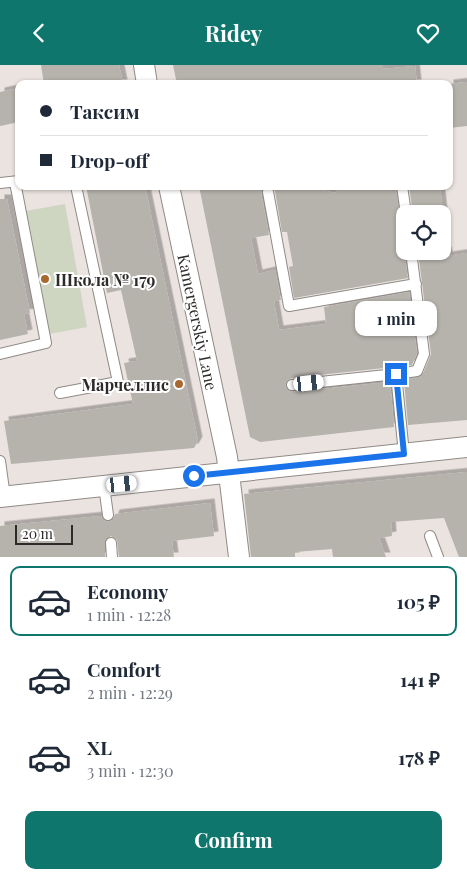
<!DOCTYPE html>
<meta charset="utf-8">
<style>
body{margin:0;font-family:"Playfair Display",serif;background:#f2f2f3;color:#1f2937;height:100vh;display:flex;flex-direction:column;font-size:19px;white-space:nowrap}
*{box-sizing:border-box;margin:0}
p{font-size:16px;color:#747a83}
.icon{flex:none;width:28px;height:28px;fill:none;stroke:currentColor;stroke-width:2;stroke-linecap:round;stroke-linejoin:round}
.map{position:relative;height:492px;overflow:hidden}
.side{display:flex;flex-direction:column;background:#fff;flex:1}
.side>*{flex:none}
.banner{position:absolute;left:15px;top:15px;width:438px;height:110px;border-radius:10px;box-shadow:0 1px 4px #0004;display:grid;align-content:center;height:110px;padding:0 25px;background:#fff}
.tools{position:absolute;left:396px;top:140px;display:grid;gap:10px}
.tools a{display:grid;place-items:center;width:55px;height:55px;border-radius:10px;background:#fff;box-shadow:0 1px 4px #0004;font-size:25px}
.scale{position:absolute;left:15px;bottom:12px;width:58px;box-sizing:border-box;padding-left:5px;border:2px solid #2d2a29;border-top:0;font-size:14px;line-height:18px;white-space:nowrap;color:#2d2a29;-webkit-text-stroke:4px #fff;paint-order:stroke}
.end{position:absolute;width:22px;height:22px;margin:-11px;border:6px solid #1a73e8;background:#fff;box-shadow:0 0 0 2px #fff}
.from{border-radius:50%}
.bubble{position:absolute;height:35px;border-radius:10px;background:#fff;box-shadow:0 1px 4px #0004;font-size:16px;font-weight:700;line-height:35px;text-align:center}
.car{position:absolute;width:15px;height:30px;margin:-15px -8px;border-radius:6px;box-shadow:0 0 4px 1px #0007;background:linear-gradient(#fff 24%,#345 0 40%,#fff 0 76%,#345 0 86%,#fff 0)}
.banner b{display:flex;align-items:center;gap:18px;height:48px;font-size:19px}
.banner b+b{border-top:1px solid #e0e1e3}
.banner i{width:12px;height:12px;background:#1f2937}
ul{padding:9px 0 0;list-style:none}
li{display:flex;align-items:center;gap:15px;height:70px;margin:0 10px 8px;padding:0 15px;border:2px solid transparent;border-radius:10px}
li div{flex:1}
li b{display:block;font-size:19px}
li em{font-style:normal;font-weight:700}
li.on{border-color:#0f766e}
li>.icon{width:45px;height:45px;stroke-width:1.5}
.cta{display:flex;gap:10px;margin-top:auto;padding:10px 25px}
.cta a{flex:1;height:58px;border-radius:10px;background:#0f766e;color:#fff;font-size:20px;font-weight:700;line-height:58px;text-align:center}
header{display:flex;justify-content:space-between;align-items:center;height:65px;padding:0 25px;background:#0f766e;color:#fff;font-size:22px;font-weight:700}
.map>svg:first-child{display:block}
</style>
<header><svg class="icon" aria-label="back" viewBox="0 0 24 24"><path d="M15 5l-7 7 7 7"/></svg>Ridey<svg class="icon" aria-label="heart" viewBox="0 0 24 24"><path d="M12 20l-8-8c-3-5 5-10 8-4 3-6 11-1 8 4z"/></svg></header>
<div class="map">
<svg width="467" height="492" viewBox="0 0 467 492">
<defs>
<filter id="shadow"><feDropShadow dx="4.5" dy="-4.5" stdDeviation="0" flood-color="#0004"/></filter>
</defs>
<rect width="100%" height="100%" fill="#eae3df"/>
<path fill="#ced6c1" d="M65 139 87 262 49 269 26 146Z"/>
<path fill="#b6b2ac" filter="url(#shadow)" d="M41 0H119L123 19H44Z
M173 0H383V4L415 1 417 19H177Z
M467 17V61L449 63V19Z
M19 23V57L0 61V27Z
M86 121H145L198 376 194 383 11 399 4 356 133 339 124 298 137 296 121 225 107 228Z
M199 121H264L261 128 269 170 251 173 258 209 275 205 281 235 274 236 279 265 326 259 324 242 409 227 417 288 412 300 291 313 288 315 285 320 287 324 293 327 390 317 394 362 260 377 250 372Z
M271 121H313V123L335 128 346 121H395L405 177 404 187 408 213 294 233 289 202 293 201 287 167H282L275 126Z
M409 121H440L443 149H413Z
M0 134H7L30 248 24 249 28 269 0 275Z
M418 186H447L448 191 467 188V355L408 360 404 315 422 311 431 289Z
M467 407V492H459L444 453 391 457 392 471 379 473 386 492H333L332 484 295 487V492H251L244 429Z
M210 438 214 471 172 476 174 492H119L117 475 111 471 105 475V492H0V461L101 451 103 455 108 457 113 455 115 449Z"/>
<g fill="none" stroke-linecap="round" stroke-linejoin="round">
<defs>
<path id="lane" d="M0 118 19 116
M402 121 406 149
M268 127 289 241 416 219
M0 289 46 278 15 117
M396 309 417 306 424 289 411 186
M292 320 396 309 404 389
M60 328 118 317 76 121
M0 396 5 432
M104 421 108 450
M430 471 438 492
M111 478 112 492"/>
<path id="street" d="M144 0 147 19
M169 121 227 392 239 492
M0 432 467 382"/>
</defs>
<use href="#lane" stroke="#908a86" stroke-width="12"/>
<use href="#street" stroke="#908a86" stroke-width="22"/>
<use href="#lane" stroke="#fff" stroke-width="10"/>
<use href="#street" stroke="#fff" stroke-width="20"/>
</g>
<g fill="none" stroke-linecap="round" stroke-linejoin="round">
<path stroke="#1a73e8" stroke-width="6" d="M194 411 404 389 396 309"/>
</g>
<g fill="#a86930" stroke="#fff" stroke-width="2">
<circle cx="45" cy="214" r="5"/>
<circle cx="179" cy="319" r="5"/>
</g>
<g text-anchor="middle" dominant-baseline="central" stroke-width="4" stroke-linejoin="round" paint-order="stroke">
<g font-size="16" font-weight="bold" fill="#2d2a29" stroke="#fff" text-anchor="start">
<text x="55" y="214">Школа № 179</text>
<text x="169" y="319" text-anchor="end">Марчеллис</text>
</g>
<g font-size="16" fill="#2d2a29" stroke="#fff">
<text transform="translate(198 257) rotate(78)">Kamergerskiy Lane</text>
</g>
</g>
</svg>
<div class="tools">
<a><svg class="icon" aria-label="locate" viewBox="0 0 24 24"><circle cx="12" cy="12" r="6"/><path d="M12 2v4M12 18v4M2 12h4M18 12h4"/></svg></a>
</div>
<div class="scale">20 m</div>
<i class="end from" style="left:194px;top:411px"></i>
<i class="end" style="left:396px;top:309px"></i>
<div class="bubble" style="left:355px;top:236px;width:82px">1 min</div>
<i class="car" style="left:309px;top:318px;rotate:84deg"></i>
<i class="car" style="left:122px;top:419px;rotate:84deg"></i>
<div class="banner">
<b><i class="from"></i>Таксим</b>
<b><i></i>Drop-off</b>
</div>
</div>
<section class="side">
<ul>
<li class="on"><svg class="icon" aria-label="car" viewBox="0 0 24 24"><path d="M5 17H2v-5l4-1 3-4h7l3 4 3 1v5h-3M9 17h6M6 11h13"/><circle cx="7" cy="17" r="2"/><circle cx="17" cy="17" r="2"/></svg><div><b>Economy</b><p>1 min · 12:28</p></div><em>105 ₽</em></li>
<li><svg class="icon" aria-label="car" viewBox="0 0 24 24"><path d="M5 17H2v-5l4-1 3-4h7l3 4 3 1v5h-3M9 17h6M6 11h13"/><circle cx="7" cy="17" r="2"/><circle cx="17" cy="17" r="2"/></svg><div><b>Comfort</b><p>2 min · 12:29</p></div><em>141 ₽</em></li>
<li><svg class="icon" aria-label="car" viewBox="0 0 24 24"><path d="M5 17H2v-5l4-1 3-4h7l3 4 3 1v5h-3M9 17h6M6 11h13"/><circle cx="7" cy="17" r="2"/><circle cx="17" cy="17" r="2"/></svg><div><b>XL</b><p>3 min · 12:30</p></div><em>178 ₽</em></li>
</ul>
<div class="cta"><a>Confirm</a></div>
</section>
